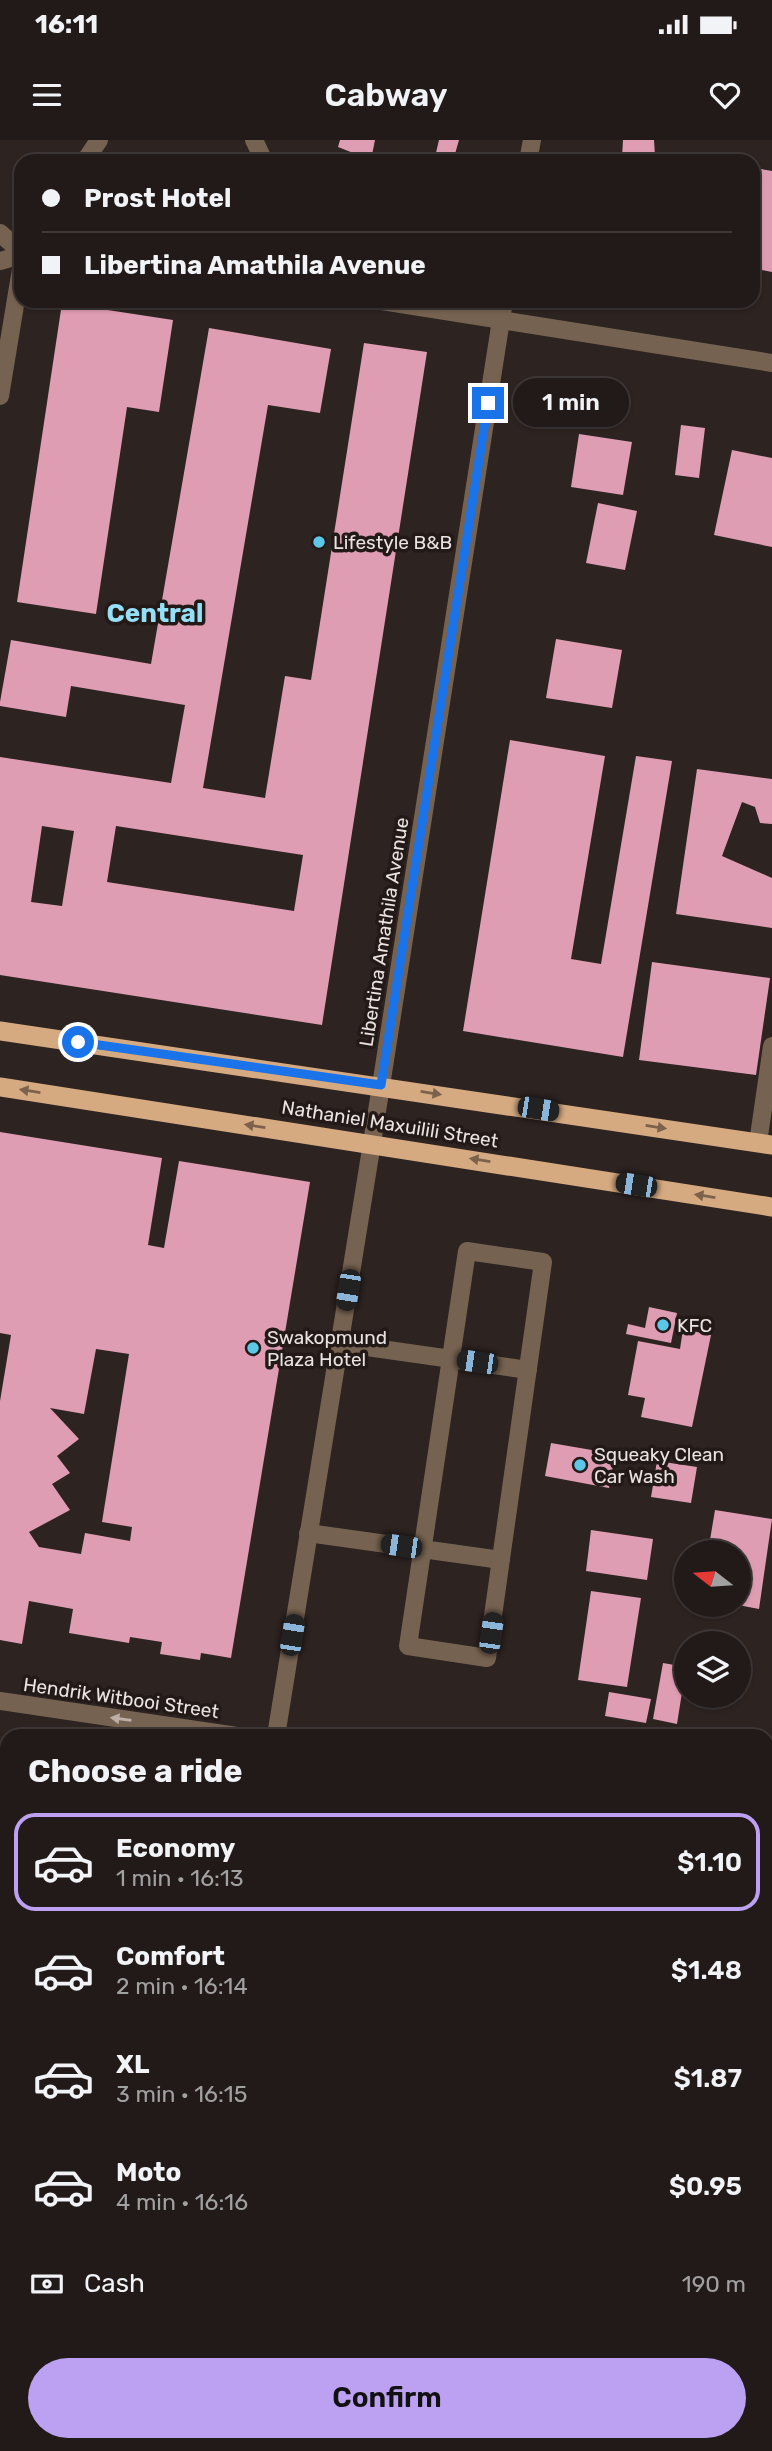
<!DOCTYPE html>
<meta charset="utf-8">
<style>
body{margin:0;font-family:Rubik,sans-serif;background:#2e2726;color:#f1f3f6;height:100vh;display:flex;flex-direction:column;font-size:26px;white-space:nowrap}
*{box-sizing:border-box;margin:0}
p{font-size:23px;color:#a2a1a2}
.icon{flex:none;width:38px;height:38px;fill:none;stroke:currentColor;stroke-width:2;stroke-linecap:round;stroke-linejoin:round}
.map{position:relative;flex:1;overflow:hidden}
.drawer{position:absolute;left:0px;top:1589px;width:774px;height:723px;display:flex;flex-direction:column;background:#221a19;border-radius:21px 21px 0 0;box-shadow:0 2px 5px #0004,0 0 0 2px #3f3838}
.drawer>*{flex:none}
.hud{position:absolute;left:14px;top:14px;width:746px;height:154px;border-radius:21px;box-shadow:0 2px 5px #0004,0 0 0 2px #3f3838;display:grid;align-content:center;height:154px;padding:0 28px;background:#221a19}
.needle{width:46px;rotate:287deg}
.buttons{position:absolute;left:674px;top:1400px;display:grid;gap:14px}
.buttons a{display:grid;place-items:center;width:77px;height:77px;border-radius:50%;background:#221a19;box-shadow:0 2px 5px #0004,0 0 0 2px #3f3838;font-size:35px}
.end{position:absolute;width:32px;height:32px;margin:-16px;border:9px solid #1a73e8;background:#fff;box-shadow:0 0 0 4px #fff}
.from{border-radius:50%}
.bubble{position:absolute;height:49px;border-radius:24px;background:#221a19;box-shadow:0 2px 5px #0004,0 0 0 2px #3f3838;font-size:23px;font-weight:600;line-height:49px;text-align:center}
.car{position:absolute;width:21px;height:42px;margin:-21px -10px;border-radius:9px;box-shadow:0 0 5px 2px #0007;background:linear-gradient(#222 24%,#8ab4d8 0 40%,#222 0 76%,#8ab4d8 0 86%,#222 0)}
.hud b{display:flex;align-items:center;gap:24px;height:66px;font-size:26px}
.hud b+b{border-top:2px solid #3f3838}
.hud i{width:18px;height:18px;background:#f1f3f6}
ul{padding:0;list-style:none}
li{display:flex;align-items:center;gap:21px;height:98px;margin:0 14px 10px;padding:0 14px;border:4px solid transparent;border-radius:21px}
li div{flex:1}
li b{display:block;font-size:26px}
li em{font-style:normal;font-weight:600}
li.on{border-color:#bca0f2}
li>.icon{width:63px;height:63px;stroke-width:1.5}
h2{padding:0 28px;font-size:32px;line-height:84px}
.pay{display:flex;align-items:center;gap:18px;height:77px;padding:0 28px;font-size:26px}
.pay p{margin-inline-start:auto}
.cta{display:flex;gap:14px;margin-top:auto;padding:14px 28px}
.cta a{flex:1;height:80px;border-radius:42px;background:#bca0f2;color:#111;font-size:28px;font-weight:600;line-height:80px;text-align:center}
.status{display:flex;justify-content:space-between;align-items:center;height:49px;padding:0 35px;background:#221a19;direction:ltr}
.status svg{height:19px;fill:currentColor}
header{display:flex;justify-content:space-between;align-items:center;height:91px;padding:0 28px;background:#221a19;font-size:32px;font-weight:600}
.map>svg:first-child{display:block}
</style>
<div class="status"><b>16:11</b><svg viewBox="0 0 49 12"><path d="M0 12V9h3v3zM5 12V6h3v6zM10 12V3h3v9zM15 12V0h3v12zM26 1h20v11H26zM47 4h2v5h-2z"/></svg></div>
<header><svg class="icon" aria-label="menu" viewBox="0 0 24 24"><path d="M4 6h16M4 12h16M4 18h16"/></svg>Cabway<svg class="icon" aria-label="heart" viewBox="0 0 24 24"><path d="M12 20l-8-8c-3-5 5-10 8-4 3-6 11-1 8 4z"/></svg></header>
<div class="map">
<svg width="772" height="2311" viewBox="0 0 772 2311">
<rect width="100%" height="100%" fill="#2d2321"/>
<path fill="#df9db4" fill-rule="evenodd" d="M340 0H375L371 20 338 7Z
M439 0H459L453 21H434Z
M623 0H654L655 16 667 21H634L622 17Z
M761 29 772 31V132L752 128V75Z
M62 163 173 180 159 272 127 267 96 474 17 462Z
M209 188 331 209 320 273 268 265 203 648 265 658 285 536 311 540 364 203 427 212 322 885 0 835V617L171 643 185 565 71 546 66 577 0 566V562L11 500 151 524ZM42 686 74 691 62 766 31 762ZM116 686 303 715 294 771 107 742Z
M681 285 705 288 699 338 675 335Z
M579 294 632 302 623 355 571 347Z
M732 310 772 318V407L714 395Z
M598 363 637 371 625 430 586 423Z
M556 499 622 510 612 568 546 558Z
M510 600 605 616 571 819 601 824 636 616 672 621 623 917 463 891Z
M697 629 772 639V684L760 683 755 667 742 662 722 716 772 738V788L676 774Z
M652 822 770 838 756 935 639 920Z
M0 992 162 1018 148 1105 164 1108 179 1021 310 1042 231 1518 201 1513 200 1520 160 1514 162 1502 130 1497 129 1503 69 1493 73 1469 29 1461 22 1504 0 1500V1261L11 1195 0 1193ZM96 1209 129 1214 102 1382 132 1387 130 1401 85 1393 81 1414 39 1407 29 1392 70 1370 52 1344 70 1333 57 1316 79 1299 50 1268 84 1274Z
M649 1167 677 1173 671 1203 626 1194 628 1184 645 1188Z
M683 1189 711 1195 692 1287 641 1277 645 1258 628 1255 638 1201 680 1209Z
M551 1303 615 1314 609 1348 545 1336Z
M657 1321 697 1327 691 1363 651 1357Z
M715 1370 772 1379 759 1469 738 1465V1412H708Z
M591 1390 653 1399 647 1440 586 1431Z
M591 1451 641 1458 627 1547 578 1540Z
M663 1523 686 1527 677 1584 653 1579Z
M609 1552 651 1559 646 1583 605 1576Z
M0 1632 7 1633V1842L2 1878Z
M766 1755 772 1756V1799L768 1819Z
M766 1908 772 1909V1946L766 1945Z
M0 1918 7 1919V2276L0 2275Z
M766 1982 772 1983V2038L766 2037Z
M766 2065 772 2066V2122L766 2121Z
M772 2155V2251L766 2248V2164Z
M766 2275 772 2276V2311H677L678 2305H766Z
M355 2305H448L447 2311H354Z
M580 2305H642L641 2311H579Z"/>
<g fill="none" stroke-linecap="round" stroke-linejoin="round">
<path stroke="#766250" stroke-width="18" d="M758 1003 772 906
M467 1111 543 1122 487 1518 408 1506Z
M339 1203 528 1230
M308 1393 501 1420
M662 2311 663 2305"/>
<path stroke="#766250" stroke-width="18" d="M254 0 264 21
M85 21 99 0
M0 93 21 112
M0 121 21 115
M382 161 772 223
M0 256 21 129
M0 1561 237 1596
M276 1596 372 1003
M766 1679 772 1680
M179 2311 180 2305"/>
<path stroke="#766250" stroke-width="18" d="M528 21 532 0
M372 1003 504 161"/>
<path stroke="#d6aa80" stroke-width="19" d="M0 891 772 1005
M0 947 772 1067"/>
</g>
<defs><path id="oneway-solid" d="M-6-.8H1V-3.2L6.5 0L1 3.2V.8H-6Z" transform="scale(1.75)"/></defs>
<g fill="#7c624c">
<use href="#oneway-solid" transform="translate(30 951) rotate(-171)"/>
<use href="#oneway-solid" transform="translate(431 953) rotate(9)"/>
<use href="#oneway-solid" transform="translate(255 986) rotate(-171)"/>
<use href="#oneway-solid" transform="translate(656 987) rotate(9)"/>
<use href="#oneway-solid" transform="translate(480 1020) rotate(-171)"/>
<use href="#oneway-solid" transform="translate(705 1056) rotate(-171)"/>
</g>
<use fill="#bcafa8" href="#oneway-solid" transform="translate(121 1579) rotate(-172)"/>
<g fill="none" stroke-linecap="round" stroke-linejoin="round">
<path stroke="#1a73e8" stroke-width="9" d="M78 902 381 945 488 263"/>
</g>
<g fill="#5cc7e7" stroke="#231a18" stroke-width="2.5">
<circle cx="319" cy="402" r="7"/>
<circle cx="663" cy="1185" r="7"/>
<circle cx="253" cy="1208" r="7"/>
<circle cx="580" cy="1325" r="7"/>
</g>
<g text-anchor="middle" dominant-baseline="central" stroke-width="7" stroke-linejoin="round" paint-order="stroke">
<g font-size="19" fill="#eae3e2" stroke="#231a18" text-anchor="start">
<text x="333" y="402">Lifestyle B&amp;B</text>
<text x="677" y="1185">KFC</text>
<text x="267" y="1197">Swakopmund<tspan x="267" dy="22">Plaza Hotel</tspan></text>
<text x="594" y="1314">Squeaky Clean<tspan x="594" dy="22">Car Wash</tspan></text>
</g>
<g font-size="19" fill="#eae3e2" stroke="#231a18">
<text transform="translate(384 792) rotate(-81)">Libertina Amathila Avenue</text>
<text transform="translate(390 984) rotate(9)">Nathaniel Maxuilili Street</text>
<text transform="translate(121 1558) rotate(8)">Hendrik Witbooi Street</text>
</g>
<g font-size="26" font-weight="bold" fill="#95dff7" stroke="#231a18">
<text x="155" y="473">Central</text>
</g>
</g>
</svg>
<div class="buttons">
<a><svg class="needle" viewBox="-14 -14 28 28"><path d="M0-13l5 13h-10z" fill="#e53935"/><path d="M0 13l5-13h-10z" fill="#a2a1a2"/></svg></a>
<a><svg class="icon" aria-label="layers" viewBox="0 0 24 24"><path d="M12 4l9 5-9 5-9-5zM3 14l9 5 9-5"/></svg></a>
</div>
<i class="end from" style="left:78px;top:902px"></i>
<i class="end" style="left:488px;top:263px"></i>
<div class="bubble" style="left:513px;top:238px;width:116px">1 min</div>
<i class="car" style="left:538px;top:969px;rotate:99deg"></i>
<i class="car" style="left:636px;top:1045px;rotate:279deg"></i>
<i class="car" style="left:348px;top:1150px;rotate:189deg"></i>
<i class="car" style="left:477px;top:1222px;rotate:278deg"></i>
<i class="car" style="left:401px;top:1406px;rotate:278deg"></i>
<i class="car" style="left:491px;top:1493px;rotate:8deg"></i>
<i class="car" style="left:292px;top:1495px;rotate:9deg"></i>
<div class="hud">
<b><i class="from"></i>Prost Hotel</b>
<b><i></i>Libertina Amathila Avenue</b>
</div>
<section class="drawer">
<h2>Choose a ride</h2>
<ul>
<li class="on"><svg class="icon" aria-label="car" viewBox="0 0 24 24"><path d="M5 17H2v-5l4-1 3-4h7l3 4 3 1v5h-3M9 17h6M6 11h13"/><circle cx="7" cy="17" r="2"/><circle cx="17" cy="17" r="2"/></svg><div><b>Economy</b><p>1 min · 16:13</p></div><em>$1.10</em></li>
<li><svg class="icon" aria-label="car" viewBox="0 0 24 24"><path d="M5 17H2v-5l4-1 3-4h7l3 4 3 1v5h-3M9 17h6M6 11h13"/><circle cx="7" cy="17" r="2"/><circle cx="17" cy="17" r="2"/></svg><div><b>Comfort</b><p>2 min · 16:14</p></div><em>$1.48</em></li>
<li><svg class="icon" aria-label="car" viewBox="0 0 24 24"><path d="M5 17H2v-5l4-1 3-4h7l3 4 3 1v5h-3M9 17h6M6 11h13"/><circle cx="7" cy="17" r="2"/><circle cx="17" cy="17" r="2"/></svg><div><b>XL</b><p>3 min · 16:15</p></div><em>$1.87</em></li>
<li><svg class="icon" aria-label="car" viewBox="0 0 24 24"><path d="M5 17H2v-5l4-1 3-4h7l3 4 3 1v5h-3M9 17h6M6 11h13"/><circle cx="7" cy="17" r="2"/><circle cx="17" cy="17" r="2"/></svg><div><b>Moto</b><p>4 min · 16:16</p></div><em>$0.95</em></li>
</ul>
<div class="pay"><svg class="icon" aria-label="cash" viewBox="0 0 24 24"><path d="M3 7h18v10H3z"/><circle cx="12" cy="12" r="2"/></svg>Cash<p>190 m</p></div>
<div class="cta"><a>Confirm</a></div>
</section>
</div>
